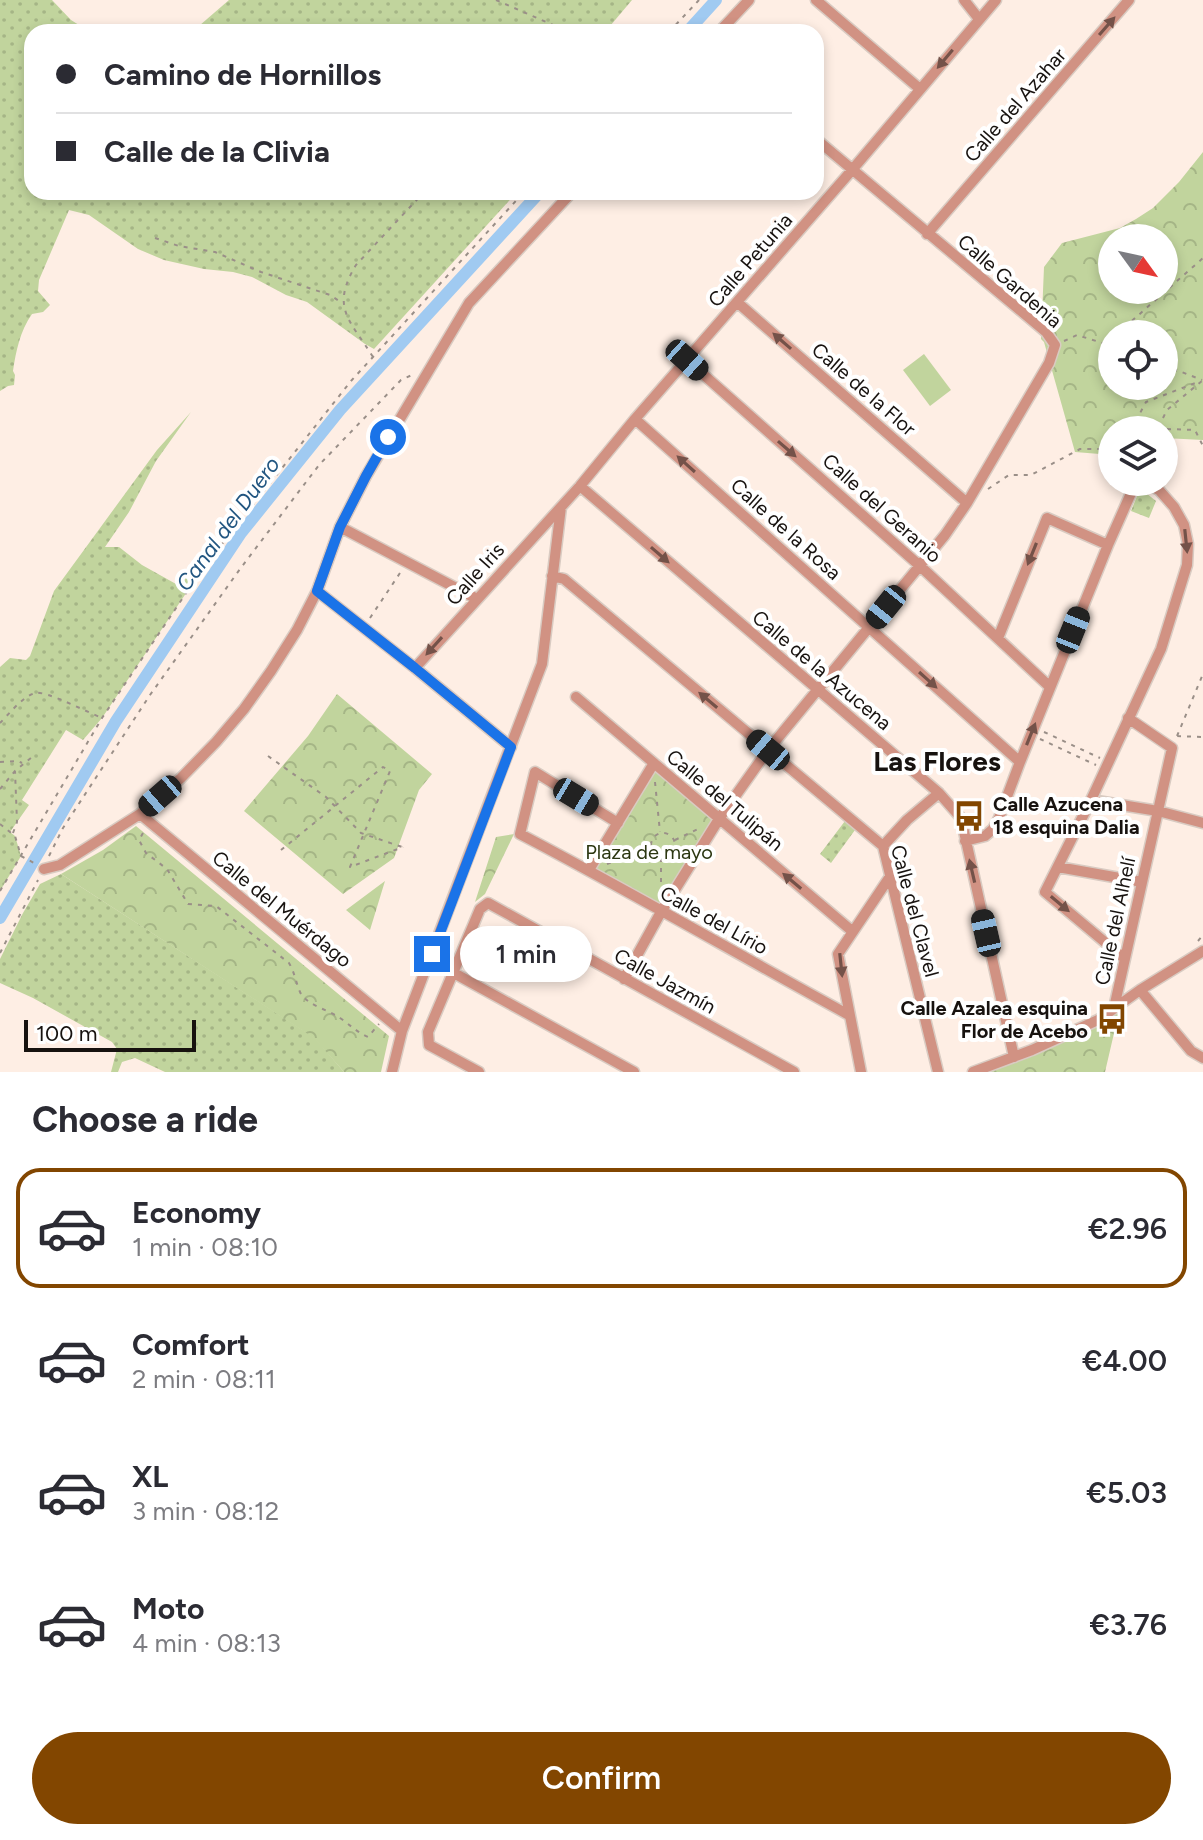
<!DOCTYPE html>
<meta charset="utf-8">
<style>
body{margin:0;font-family:Figtree,sans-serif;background:#f7f7f7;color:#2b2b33;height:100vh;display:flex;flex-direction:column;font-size:30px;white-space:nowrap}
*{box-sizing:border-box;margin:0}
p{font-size:26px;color:#7c7c81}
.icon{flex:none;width:44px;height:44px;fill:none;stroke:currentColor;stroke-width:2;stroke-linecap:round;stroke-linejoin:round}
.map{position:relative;height:1072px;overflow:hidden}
.drawer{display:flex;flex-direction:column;background:#fff;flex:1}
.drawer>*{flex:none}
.top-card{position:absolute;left:24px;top:24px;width:800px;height:176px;border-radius:24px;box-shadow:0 4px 12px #0003;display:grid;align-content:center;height:176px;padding:0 32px;background:#fff}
.needle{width:52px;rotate:123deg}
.controls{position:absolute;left:1098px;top:224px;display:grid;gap:16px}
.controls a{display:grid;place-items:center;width:80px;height:80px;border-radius:50%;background:#fff;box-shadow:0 4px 12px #0003;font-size:40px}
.scale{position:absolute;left:24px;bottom:20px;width:172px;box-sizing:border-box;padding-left:8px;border:4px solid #17120f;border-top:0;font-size:22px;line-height:28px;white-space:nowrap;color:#17120f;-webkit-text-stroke:6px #fff;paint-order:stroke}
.end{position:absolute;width:36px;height:36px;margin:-18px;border:10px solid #1a73e8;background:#fff;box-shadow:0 0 0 4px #fff}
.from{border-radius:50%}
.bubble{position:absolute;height:56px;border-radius:28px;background:#fff;box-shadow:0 4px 12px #0003;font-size:26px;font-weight:600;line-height:56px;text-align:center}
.car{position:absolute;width:24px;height:48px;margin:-24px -12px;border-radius:10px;box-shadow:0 0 6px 2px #0007;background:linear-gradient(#222 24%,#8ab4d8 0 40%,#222 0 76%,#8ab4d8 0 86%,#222 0)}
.top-card b{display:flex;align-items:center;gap:28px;height:76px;font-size:30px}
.top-card b+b{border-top:2px solid #e1e1e2}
.top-card i{width:20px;height:20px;background:#2b2b33}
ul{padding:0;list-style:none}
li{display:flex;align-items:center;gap:24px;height:120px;margin:0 16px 12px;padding:0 16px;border:4px solid transparent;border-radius:24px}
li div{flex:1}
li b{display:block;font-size:30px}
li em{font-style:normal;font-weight:600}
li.current{border-color:#824600}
li>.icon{width:72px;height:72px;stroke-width:1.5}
h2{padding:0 32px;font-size:36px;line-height:96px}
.button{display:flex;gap:16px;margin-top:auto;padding:16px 32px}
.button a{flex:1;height:92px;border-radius:48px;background:#824600;color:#fff;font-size:32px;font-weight:600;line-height:92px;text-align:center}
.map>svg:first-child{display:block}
</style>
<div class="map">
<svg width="1203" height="1072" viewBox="0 0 1203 1072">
<defs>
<pattern id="grass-dots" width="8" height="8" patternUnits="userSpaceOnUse" patternTransform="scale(2)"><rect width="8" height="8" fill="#c1d49d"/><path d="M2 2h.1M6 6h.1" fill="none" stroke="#a5b586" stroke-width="1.8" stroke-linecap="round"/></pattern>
<pattern id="park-crowns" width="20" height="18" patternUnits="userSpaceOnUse" patternTransform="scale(2)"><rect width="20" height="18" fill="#c1d49d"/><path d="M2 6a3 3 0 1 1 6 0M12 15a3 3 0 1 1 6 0" fill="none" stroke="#a5b586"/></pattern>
</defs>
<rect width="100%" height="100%" fill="#feeee4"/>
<path fill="url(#grass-dots)" d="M0 0H52L71 20 90 32H32V192H517L374 349 365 344 307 302 286 295 252 277 233 272 204 269 164 260 138 249 89 215 69 210 39 280 38 291 50 305 43 312 32 314C20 331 16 351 13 371L15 375 14 385 8 386 0 391Z
M229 0H632L605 32H192Z
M191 412 156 461 129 512 105 547H119L142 565 176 584 191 570 203 568 102 718 83 740 66 730 22 800 29 805 10 832 15 836 21 856 0 891V667L10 658 26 660 30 656 54 591 157 450Z
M1141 493H1146L1156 501 1149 518 1131 511 1137 496Z
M845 821 855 830 831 863 820 854Z
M61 874 315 1038 344 1072H165L135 1058 122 1062 118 1072H111L117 1049 112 1042 33 998 0 983V959L23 913 40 884Z"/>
<path fill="url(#park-crowns)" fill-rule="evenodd" d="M1203 152V440L1164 438V430H1112V455L1075 452 1044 342 1041 339 1044 267 1062 243 1120 228 1136 219 1153 208 1179 182ZM1112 238H1164V290H1112ZM1112 334H1164V386H1112Z
M337 694 432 774 419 790 394 858 343 894 244 811 308 736Z
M654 763 719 819 661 912 589 870Z
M136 826 389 1036 381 1072H344L314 1038 61 874 103 850Z
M514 834 485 894 475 902 496 837Z
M385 881 370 930 346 910Z
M1122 1010 1115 1029 1105 1072H987L1100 1025Z"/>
<path fill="#c1d49d" d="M924 354 951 390 930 406 903 370Z"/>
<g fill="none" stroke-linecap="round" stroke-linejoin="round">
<path stroke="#a0caf1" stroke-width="12" d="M687 32 716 0
M0 918 116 721 241 533 340 410 540 192"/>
<defs>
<path id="minor" d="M816 0 920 89
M964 0 979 19
M719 32 749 0
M927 234 1129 0
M737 302 967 503
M687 360 920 566 1050 687
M635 419 1020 762
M1156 430 1157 428
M580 486 939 793 961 818 1014 1057
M340 527 477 599
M552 576 564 579 883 846 938 1072
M317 591 415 668 511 747
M998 638 1047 518 1108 545
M415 668 580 486 635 419 852 170 996 0
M576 697 852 931
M1091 800 1158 811 1203 823
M140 814 402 1031
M618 823 535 772 520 834C631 892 739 955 849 1015
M965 841 985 836 993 829 999 818 1020 762 1108 545 1136 482
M883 846 907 820 939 793
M1058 867 1142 882
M44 869 60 865 140 814 181 778 216 742 244 709 271 671 297 630 317 591 340 527 366 476 469 303 572 192
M589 870 654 763
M1125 959 1045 892 1091 800 1161 649 1187 565 1188 544 1184 525 1174 507 1159 490 1143 482
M452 972 634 1072
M624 979 661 912 719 819 768 750 945 535 967 503 1049 363 1055 345 1046 332 816 139
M1140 990 1191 1051 1203 1058
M1114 1008 1172 748 1128 718
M392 1072 402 1031 542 664 561 507
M479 1072 429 1045 428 1032 480 909 488 903 794 1072
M861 1072 838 954 891 875
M973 1072 1032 1050 1098 1020 1140 990 1203 951"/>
</defs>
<use href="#minor" stroke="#d9cbc2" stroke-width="13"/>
<path stroke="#9a8f88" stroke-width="2" stroke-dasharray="4 6" stroke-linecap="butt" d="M496 0 553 25 564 32
M669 32 699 0
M155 238 179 246 215 252 261 272 330 295 342 303
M1117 334 1203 258
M1064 341 1077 335 1112 346
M1106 343 1112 338
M373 357C350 320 330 308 356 265L424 192
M1164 365 1202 380
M1163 418 1167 410 1203 380
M1167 429 1195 430 1203 446
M1131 430 1146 402 1198 382
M988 489 1009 475H1031L1080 449H1112
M370 618 400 573
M0 723C9 714 22 697 35 693 45 690 89 713 102 718
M1044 732 1100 758
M1177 736 1203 674
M1177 736 1203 737
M1040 739 1096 765
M268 756 326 797 361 833 402 847
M0 762 18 761 22 763
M655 782 660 832
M0 789 15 771 32 757
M0 824 15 836 21 856 34 863
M651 845a12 12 0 1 1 24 0a12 12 0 1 1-24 0Z
M13 833 17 822 15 771
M143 833 139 840 146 853 167 869 188 904 216 906 289 963C295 973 296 984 301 994 309 1006 329 1010 340 1018 350 1025 357 1032 368 1037L379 1024
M675 840 698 829
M281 850 383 767 390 771 350 867 403 847
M49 856 63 828 150 695 240 569 319 465 401 380 412 375
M607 864 650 848
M0 891 102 718 203 568 351 381 524 192
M661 892V858
M1198 941 1203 935
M0 953 38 880"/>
<use href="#minor" stroke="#d19283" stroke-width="10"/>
</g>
<defs><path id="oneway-solid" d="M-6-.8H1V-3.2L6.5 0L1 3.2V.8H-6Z" transform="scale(2)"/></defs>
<g fill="#745249">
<use href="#oneway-solid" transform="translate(1107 26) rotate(-49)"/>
<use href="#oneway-solid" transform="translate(945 59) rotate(130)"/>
<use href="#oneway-solid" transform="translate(782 341) rotate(-139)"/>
<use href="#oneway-solid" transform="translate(787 449) rotate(41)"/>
<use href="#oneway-solid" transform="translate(686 464) rotate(-138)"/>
<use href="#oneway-solid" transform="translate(1186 541) rotate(84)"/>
<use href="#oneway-solid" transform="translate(1032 554) rotate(112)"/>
<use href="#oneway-solid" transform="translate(660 555) rotate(41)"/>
<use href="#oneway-solid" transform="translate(434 646) rotate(132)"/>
<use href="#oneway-solid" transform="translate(928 680) rotate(42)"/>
<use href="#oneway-solid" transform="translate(708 700) rotate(-140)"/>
<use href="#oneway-solid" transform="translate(1031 734) rotate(-68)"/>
<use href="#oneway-solid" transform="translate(972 871) rotate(-103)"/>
<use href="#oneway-solid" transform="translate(792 881) rotate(-140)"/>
<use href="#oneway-solid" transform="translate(1060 904) rotate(40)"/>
<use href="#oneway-solid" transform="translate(841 965) rotate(84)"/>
</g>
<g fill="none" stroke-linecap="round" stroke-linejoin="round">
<path stroke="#1a73e8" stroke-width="10" d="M388 437 366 476 340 527 317 591 415 668 511 747 432 954"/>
</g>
<defs>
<symbol id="bus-bare" viewBox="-9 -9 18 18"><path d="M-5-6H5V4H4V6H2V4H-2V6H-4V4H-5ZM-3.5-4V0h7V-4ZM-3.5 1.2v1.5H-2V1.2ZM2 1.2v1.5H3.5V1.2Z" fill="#824600" stroke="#fff" stroke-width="2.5" paint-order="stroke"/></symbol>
</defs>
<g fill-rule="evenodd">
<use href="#bus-bare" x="947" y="794" width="44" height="44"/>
<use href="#bus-bare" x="1090" y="997" width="44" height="44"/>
</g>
<g text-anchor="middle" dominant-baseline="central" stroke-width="8" stroke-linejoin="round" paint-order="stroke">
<g font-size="20" fill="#17120f" stroke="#fff">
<text transform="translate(1015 105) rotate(-49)">Calle del Azahar</text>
<text transform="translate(750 260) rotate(-49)">Calle Petunia</text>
<text transform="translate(1010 281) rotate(41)">Calle Gardenia</text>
<text transform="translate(864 389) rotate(41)">Calle de la Flor</text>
<text transform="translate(882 508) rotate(42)">Calle del Geranio</text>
<text transform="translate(786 529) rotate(42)">Calle de la Rosa</text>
<text transform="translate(475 574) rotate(-48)">Calle Iris</text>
<text transform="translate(822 670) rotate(40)">Calle de la Azucena</text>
<text transform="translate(725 800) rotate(40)">Calle del Tulipán</text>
<text transform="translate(282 909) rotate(39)">Calle del Muérdago</text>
<text transform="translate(915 911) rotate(75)">Calle del Clavel</text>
<text transform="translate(714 920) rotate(29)">Calle del Lírio</text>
<text transform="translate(1115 921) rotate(-78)">Calle del Alhelí</text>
<text transform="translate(665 981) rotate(29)">Calle Jazmín</text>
</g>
<g font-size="20" font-weight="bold" fill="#17120f" stroke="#fff" text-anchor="start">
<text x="993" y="804">Calle Azucena<tspan x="993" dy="23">18 esquina Dalia</tspan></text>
<text x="1088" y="1008" text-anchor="end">Calle Azalea esquina<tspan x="1088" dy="23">Flor de Acebo</tspan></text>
</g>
<g font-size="20" fill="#2c3711" stroke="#fff">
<text x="649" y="852">Plaza de mayo</text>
</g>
<g font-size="22" font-style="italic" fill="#225681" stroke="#fff">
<text transform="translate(228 524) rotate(-54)">Canal del Duero</text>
</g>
<g font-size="28" font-weight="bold" fill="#17120f" stroke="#fff">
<text x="937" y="761">Las Flores</text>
</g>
</g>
</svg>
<div class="controls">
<a><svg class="needle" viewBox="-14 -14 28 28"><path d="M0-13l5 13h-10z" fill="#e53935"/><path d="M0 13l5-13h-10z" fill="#7c7c81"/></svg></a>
<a><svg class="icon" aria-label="locate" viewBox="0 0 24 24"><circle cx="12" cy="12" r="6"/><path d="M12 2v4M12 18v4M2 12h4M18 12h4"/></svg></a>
<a><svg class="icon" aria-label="layers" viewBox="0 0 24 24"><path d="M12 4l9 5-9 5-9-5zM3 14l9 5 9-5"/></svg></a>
</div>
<div class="scale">100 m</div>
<i class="end from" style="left:388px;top:437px"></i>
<i class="end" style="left:432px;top:954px"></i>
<div class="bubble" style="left:460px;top:926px;width:132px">1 min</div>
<i class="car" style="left:687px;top:360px;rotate:132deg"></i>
<i class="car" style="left:886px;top:607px;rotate:219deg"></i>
<i class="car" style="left:1073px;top:630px;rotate:22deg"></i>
<i class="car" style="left:768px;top:750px;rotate:310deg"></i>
<i class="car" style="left:160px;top:796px;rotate:229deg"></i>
<i class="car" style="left:576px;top:797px;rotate:121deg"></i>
<i class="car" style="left:986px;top:933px;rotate:347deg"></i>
<div class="top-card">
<b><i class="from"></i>Camino de Hornillos</b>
<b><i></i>Calle de la Clivia</b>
</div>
</div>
<section class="drawer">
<h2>Choose a ride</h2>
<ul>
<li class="current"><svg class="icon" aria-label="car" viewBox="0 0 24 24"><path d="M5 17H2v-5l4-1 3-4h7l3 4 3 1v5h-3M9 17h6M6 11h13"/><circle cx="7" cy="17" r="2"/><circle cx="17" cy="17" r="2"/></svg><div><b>Economy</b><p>1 min · 08:10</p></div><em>€2.96</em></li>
<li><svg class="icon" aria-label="car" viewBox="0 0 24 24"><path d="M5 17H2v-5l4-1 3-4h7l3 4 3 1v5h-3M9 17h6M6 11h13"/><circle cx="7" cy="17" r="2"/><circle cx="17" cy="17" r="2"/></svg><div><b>Comfort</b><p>2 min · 08:11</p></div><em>€4.00</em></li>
<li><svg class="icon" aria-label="car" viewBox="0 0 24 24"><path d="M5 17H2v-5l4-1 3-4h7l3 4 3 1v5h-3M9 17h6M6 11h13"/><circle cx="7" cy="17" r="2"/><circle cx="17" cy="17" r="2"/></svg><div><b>XL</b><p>3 min · 08:12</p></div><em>€5.03</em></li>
<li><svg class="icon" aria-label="car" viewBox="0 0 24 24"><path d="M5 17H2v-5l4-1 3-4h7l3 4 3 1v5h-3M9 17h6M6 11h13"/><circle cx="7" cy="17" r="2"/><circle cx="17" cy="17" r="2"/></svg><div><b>Moto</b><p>4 min · 08:13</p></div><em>€3.76</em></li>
</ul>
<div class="button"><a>Confirm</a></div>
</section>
